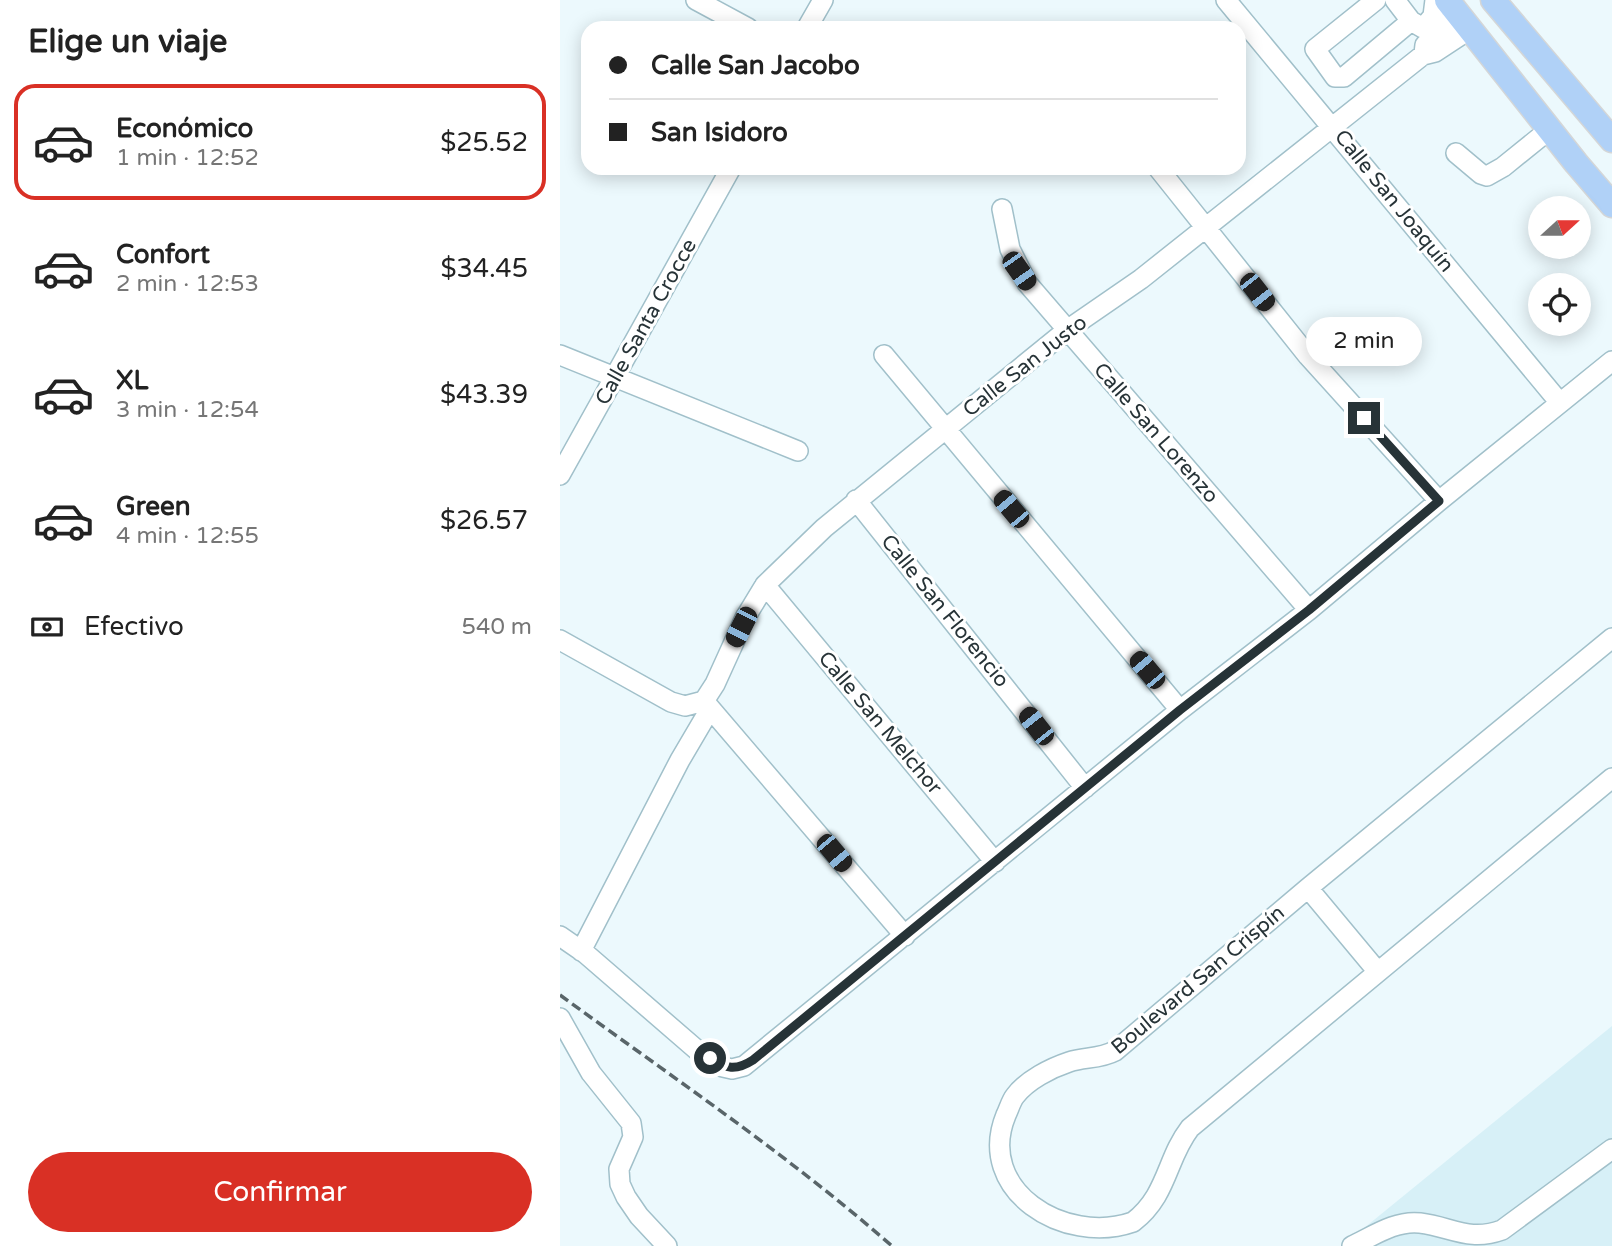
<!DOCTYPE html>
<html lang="es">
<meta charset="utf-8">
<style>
body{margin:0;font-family:"Varela Round",sans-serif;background:#f2f2f2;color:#222;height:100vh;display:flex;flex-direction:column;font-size:26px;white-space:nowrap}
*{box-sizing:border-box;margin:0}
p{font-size:23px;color:#767676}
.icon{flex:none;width:38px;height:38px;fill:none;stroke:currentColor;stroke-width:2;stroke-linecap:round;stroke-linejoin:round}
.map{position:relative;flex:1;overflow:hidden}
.details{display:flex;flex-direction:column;background:#fff;width:560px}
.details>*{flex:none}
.banner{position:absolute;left:21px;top:21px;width:665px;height:154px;border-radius:21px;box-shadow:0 4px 18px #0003;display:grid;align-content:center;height:154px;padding:0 28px;background:#fff}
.needle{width:46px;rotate:69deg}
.buttons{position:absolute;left:968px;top:196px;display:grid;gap:14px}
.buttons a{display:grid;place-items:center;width:63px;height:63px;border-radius:50%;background:#fff;box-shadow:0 4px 18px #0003;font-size:35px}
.end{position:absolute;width:32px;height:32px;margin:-16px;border:9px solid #273337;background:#fff;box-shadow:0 0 0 4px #fff}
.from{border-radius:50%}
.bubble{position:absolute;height:49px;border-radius:24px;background:#fff;box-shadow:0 4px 18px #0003;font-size:23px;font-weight:600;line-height:49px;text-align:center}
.car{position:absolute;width:21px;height:42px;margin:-21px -10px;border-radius:9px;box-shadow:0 0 5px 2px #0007;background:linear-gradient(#222 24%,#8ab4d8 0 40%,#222 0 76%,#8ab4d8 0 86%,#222 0)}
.banner b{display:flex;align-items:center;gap:24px;height:66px;font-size:26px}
.banner b+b{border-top:2px solid #e0e0e0}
.banner i{width:18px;height:18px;background:#222}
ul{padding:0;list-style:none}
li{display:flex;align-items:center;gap:21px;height:116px;margin:0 14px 10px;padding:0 14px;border:4px solid transparent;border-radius:21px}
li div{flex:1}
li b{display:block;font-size:26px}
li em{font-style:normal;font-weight:600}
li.selected{border-color:#d93025}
li>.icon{width:63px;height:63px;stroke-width:1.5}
h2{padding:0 28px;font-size:32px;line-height:84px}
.pay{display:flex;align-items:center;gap:18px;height:77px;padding:0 28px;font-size:26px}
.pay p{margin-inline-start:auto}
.primary-button{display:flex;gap:14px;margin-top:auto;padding:14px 28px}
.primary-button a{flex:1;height:80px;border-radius:42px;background:#d93025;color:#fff;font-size:28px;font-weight:600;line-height:80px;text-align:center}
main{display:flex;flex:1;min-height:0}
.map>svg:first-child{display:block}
</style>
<main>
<section class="details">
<h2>Elige un viaje</h2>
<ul>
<li class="selected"><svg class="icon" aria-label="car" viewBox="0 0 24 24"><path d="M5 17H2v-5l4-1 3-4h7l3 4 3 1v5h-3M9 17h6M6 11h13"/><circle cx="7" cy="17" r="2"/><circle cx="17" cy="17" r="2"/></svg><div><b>Económico</b><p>1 min · 12:52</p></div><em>$25.52</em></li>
<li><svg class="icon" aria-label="car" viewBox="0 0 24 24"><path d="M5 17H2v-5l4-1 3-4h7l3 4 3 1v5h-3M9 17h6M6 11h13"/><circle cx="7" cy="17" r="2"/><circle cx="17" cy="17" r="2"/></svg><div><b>Confort</b><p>2 min · 12:53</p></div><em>$34.45</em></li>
<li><svg class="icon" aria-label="car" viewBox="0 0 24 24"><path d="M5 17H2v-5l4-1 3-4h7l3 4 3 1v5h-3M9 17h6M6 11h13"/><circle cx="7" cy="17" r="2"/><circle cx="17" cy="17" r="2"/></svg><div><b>XL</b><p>3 min · 12:54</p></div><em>$43.39</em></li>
<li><svg class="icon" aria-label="car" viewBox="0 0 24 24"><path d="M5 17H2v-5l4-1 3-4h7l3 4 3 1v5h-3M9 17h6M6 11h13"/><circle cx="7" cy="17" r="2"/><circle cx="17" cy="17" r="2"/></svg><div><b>Green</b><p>4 min · 12:55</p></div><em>$26.57</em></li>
</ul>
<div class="pay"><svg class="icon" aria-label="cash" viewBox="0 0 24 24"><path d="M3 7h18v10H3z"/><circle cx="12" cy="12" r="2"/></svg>Efectivo<p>540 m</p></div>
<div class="primary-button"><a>Confirmar</a></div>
</section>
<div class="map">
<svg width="1052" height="1246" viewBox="0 0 1052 1246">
<rect width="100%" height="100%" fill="#ecf9fd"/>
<path fill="#d7f0f7" d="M1052 1026V1246H782Z"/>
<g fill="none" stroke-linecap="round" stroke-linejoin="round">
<defs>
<path id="minor" d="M136 0 188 28
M666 0 1000 403
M816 0 755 49 775 77H784L851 21
M835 0 851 21 863 28 873 16 875 0
M247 28 263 0
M864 54 865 45 898 13
M896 153 921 174 927 176 943 167 990 129
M598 168 748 356 879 501
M442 209 450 249 467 283 749 610
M0 355 238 451
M324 355 620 710
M0 475 171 168
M296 500 525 788
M205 585 435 862
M1052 638 748 888 555 1051C540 1059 524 1057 509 1062 491 1068 467 1080 455 1096 451 1101 449 1109 446 1115 415 1190 504 1246 573 1222 608 1195 606 1159 630 1128L1052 778
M0 640 111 702 125 706 144 701 155 684 185 618 205 585 264 528 507 330 581 279 863 55 875 52 910 29
M144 701 345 936
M748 888 818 972
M0 936 26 954 137 1050 163 1067 172 1069 184 1066 620 710 749 610 879 501 1052 361
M21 951 120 760 150 709
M0 1018 31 1073 71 1123 73 1137 59 1169 60 1184 66 1197 79 1216 107 1246
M792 1246C813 1236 836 1220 860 1223 892 1227 909 1242 942 1230L1052 1149"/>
<path id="major" d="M887 0 1016 163 1052 205
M933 0 1052 140"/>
</defs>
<use href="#minor" stroke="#a1c0ca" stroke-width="22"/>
<use href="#major" stroke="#d4d6d7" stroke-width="27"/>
<use href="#minor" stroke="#fff" stroke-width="19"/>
<use href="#major" stroke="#b0d1f7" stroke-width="24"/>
<path stroke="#596569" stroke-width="3.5" stroke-dasharray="10 5" stroke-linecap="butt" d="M0 995C112 1077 228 1155 332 1246"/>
</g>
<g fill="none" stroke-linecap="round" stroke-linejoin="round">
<path stroke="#273337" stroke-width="9" d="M150 1058C166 1069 176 1071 193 1060L620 710 749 610 879 501 804 418"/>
</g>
<g text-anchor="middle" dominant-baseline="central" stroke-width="6" stroke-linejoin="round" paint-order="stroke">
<g font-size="21" fill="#273337" stroke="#fff">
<text transform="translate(834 201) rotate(51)">Calle San Joaquín</text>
<text transform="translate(86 322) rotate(-61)">Calle Santa Crocce</text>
<text transform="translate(465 366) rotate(-38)">Calle San Justo</text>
<text transform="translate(596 433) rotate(49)">Calle San Lorenzo</text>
<text transform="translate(385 611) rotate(51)">Calle San Florencio</text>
<text transform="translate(320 723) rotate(50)">Calle San Melchor</text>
<text transform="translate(638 980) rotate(-40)">Boulevard San Crispín</text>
</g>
</g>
</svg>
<div class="buttons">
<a><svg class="needle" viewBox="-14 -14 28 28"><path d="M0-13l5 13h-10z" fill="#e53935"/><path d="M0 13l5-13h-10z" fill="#767676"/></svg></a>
<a><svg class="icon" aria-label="locate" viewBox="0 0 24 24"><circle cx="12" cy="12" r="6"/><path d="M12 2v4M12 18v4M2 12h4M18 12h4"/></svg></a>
</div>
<i class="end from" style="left:150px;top:1058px"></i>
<i class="end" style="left:804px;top:418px"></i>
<div class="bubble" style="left:746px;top:317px;width:116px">2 min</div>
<i class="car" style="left:459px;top:271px;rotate:145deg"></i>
<i class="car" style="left:697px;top:292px;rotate:142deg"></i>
<i class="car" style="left:451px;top:509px;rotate:320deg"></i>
<i class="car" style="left:181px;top:627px;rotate:207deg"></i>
<i class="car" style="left:587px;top:670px;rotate:320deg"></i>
<i class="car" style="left:476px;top:726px;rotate:322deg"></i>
<i class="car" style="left:274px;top:853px;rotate:140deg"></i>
<div class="banner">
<b><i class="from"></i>Calle San Jacobo</b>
<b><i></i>San Isidoro</b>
</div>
</div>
</main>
